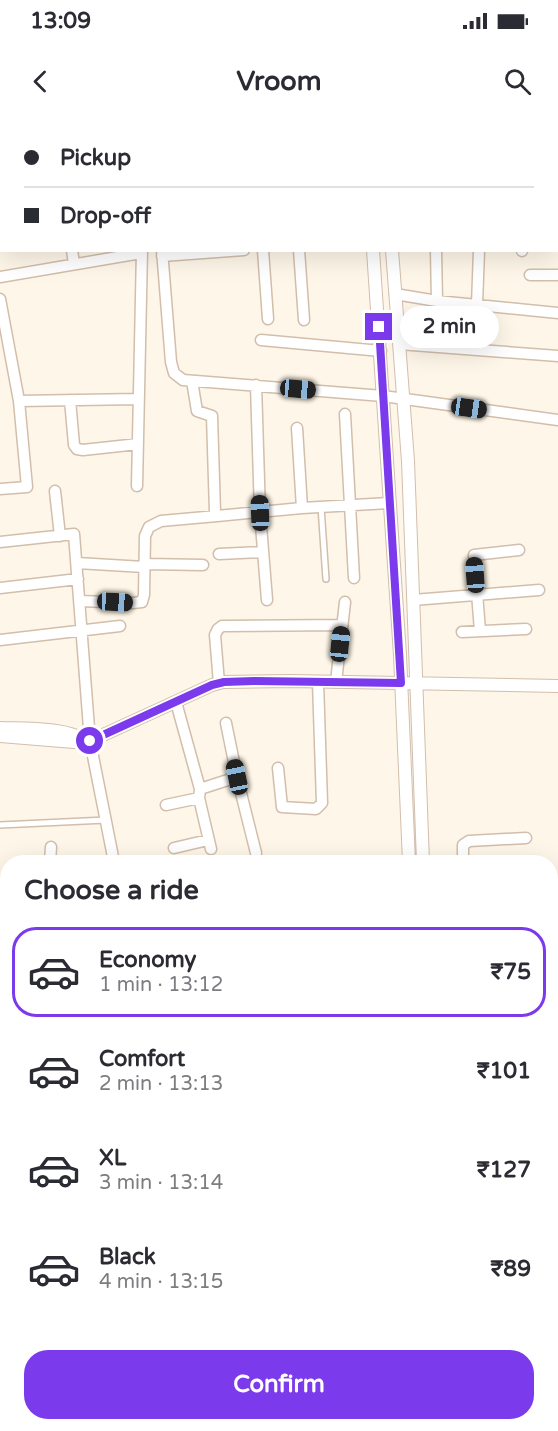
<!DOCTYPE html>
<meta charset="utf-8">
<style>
body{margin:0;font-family:"Varela Round",sans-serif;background:#f7f7f7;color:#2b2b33;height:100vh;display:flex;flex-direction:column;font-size:22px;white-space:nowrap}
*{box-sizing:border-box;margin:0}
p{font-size:20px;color:#7c7c81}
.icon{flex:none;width:33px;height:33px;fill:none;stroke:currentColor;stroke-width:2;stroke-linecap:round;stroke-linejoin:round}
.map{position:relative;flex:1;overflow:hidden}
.sheet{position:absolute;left:0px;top:735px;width:558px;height:576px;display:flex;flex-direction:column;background:#fff;border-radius:24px 24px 0 0;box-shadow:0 6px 24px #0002}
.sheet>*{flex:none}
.hud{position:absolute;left:0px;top:0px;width:558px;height:132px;box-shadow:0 6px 24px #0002;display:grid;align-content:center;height:132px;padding:0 24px;background:#fff}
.end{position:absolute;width:27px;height:27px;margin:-14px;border:8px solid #7c3aed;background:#fff;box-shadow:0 0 0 3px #fff}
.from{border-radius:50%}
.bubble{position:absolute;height:42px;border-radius:21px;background:#fff;box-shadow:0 6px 24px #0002;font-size:20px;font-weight:700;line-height:42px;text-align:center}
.car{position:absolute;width:18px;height:36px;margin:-18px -9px;border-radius:8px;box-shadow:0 0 4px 2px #0007;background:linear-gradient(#222 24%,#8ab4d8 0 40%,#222 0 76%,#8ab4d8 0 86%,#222 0)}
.hud b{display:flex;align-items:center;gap:21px;height:57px;font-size:22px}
.hud b+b{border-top:2px solid #e1e1e2}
.hud i{width:15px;height:15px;background:#2b2b33}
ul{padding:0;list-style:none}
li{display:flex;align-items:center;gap:18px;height:90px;margin:0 12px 9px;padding:0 12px;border:3px solid transparent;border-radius:24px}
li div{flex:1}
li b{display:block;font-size:22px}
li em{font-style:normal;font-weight:700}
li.selected{border-color:#7c3aed}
li>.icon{width:54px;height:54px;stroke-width:1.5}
h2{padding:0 24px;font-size:27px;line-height:72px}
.action{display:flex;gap:12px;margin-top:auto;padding:12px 24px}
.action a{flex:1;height:69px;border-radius:24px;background:#7c3aed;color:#fff;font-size:24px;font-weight:700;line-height:69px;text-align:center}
.status{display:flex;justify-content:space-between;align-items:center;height:42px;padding:0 30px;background:#fff;direction:ltr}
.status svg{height:16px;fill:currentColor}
header{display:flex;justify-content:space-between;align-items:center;height:78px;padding:0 24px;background:#fff;font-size:27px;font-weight:700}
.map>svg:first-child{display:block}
</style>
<div class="status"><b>13:09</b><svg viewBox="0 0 49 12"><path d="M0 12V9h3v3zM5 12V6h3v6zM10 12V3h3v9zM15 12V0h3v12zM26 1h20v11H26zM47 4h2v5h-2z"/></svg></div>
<header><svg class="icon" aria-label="back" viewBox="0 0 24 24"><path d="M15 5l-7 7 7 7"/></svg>Vroom<svg class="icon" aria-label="search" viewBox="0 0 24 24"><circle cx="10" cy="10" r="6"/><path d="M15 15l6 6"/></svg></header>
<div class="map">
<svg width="558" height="1311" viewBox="0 0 558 1311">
<rect width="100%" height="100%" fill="#fef6e8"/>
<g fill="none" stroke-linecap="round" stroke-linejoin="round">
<defs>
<path id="service" d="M321 387 326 459
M0 705 106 700
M551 1019 553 1131"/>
<path id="minor" d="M46 0V2
M89 2 95 0
M165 2V0
M250 2 255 0
M498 2 504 0
M556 13H558
M0 19 2 18
M0 58H2
M556 62H558
M556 104H558
M72 130 74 144
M162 130 171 242 174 253 183 260 383 276 558 300
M263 130 268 199
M299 130 304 200
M436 130 437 181
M522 130V131
M162 136 244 130
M530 155H558
M0 157 141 133
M395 174 437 181 558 193
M0 179 19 281 138 279
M477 185 479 130
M261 220 381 231
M399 224 558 236
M192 261 197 291 212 296 215 392 217 396 302 388 389 383
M256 265 260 393 267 480
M70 280 74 325 77 329 83 330 138 324
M345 294 354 458
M297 308 302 388
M137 366 142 130
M0 369 27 367 19 281
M55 371 60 416
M0 422 74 414 90 621 114 742
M219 434 263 432
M77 443 144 447
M145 444 203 445
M0 468 78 459
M413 480 539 470
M80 481 133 483 142 482 144 475 145 416 149 407 161 401 217 396
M480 511 474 435 519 430
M462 512 526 509
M0 520 120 506
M336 562 345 482
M219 563 215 515 218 509 222 506 342 505
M176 582 200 669
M278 648 282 687 316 689 322 683 318 562
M237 657 256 733
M166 685 199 678
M174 728 208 720
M211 729 199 678 200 669 237 657 226 603
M50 742 51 727
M463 742V725L469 721 526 718
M0 1134 8 1237
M550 1292H558
M97 1304 98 1311
M121 1304 122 1311
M230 1304 232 1311
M335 1304V1311"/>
<path id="tertiary" d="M369 0V2
M384 0V2
M373 130 400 535 409 742
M392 130 408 341 423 742
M0 608C24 609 67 607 86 621
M0 616 74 622 90 621 212 565 223 562 292 561 558 566
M550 1003 558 1002
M550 1019H558
M0 1036 8 1035
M0 1048 8 1047"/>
</defs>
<use href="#service" stroke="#d2beac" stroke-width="8"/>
<use href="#minor" stroke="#d2beac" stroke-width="13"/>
<use href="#tertiary" stroke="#d2beac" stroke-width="14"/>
<use href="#service" stroke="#fff" stroke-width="5"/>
<use href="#minor" stroke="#fff" stroke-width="10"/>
<use href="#tertiary" stroke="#fff" stroke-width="12"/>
</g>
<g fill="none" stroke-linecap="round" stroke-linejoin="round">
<path stroke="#7c3aed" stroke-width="8" d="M90 621 212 565 224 562 254 561 401 563 379 207"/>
</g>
</svg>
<i class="end from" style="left:90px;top:621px"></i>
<i class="end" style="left:379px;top:207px"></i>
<div class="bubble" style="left:400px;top:186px;width:99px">2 min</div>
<i class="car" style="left:298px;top:269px;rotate:95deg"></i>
<i class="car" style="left:469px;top:288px;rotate:98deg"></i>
<i class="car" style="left:260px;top:393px;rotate:358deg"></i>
<i class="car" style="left:475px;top:455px;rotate:356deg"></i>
<i class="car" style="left:115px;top:482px;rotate:93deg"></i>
<i class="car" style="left:340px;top:524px;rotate:6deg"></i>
<i class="car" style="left:237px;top:657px;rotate:348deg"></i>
<div class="hud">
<b><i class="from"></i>Pickup</b>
<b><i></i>Drop-off</b>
</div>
<section class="sheet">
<h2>Choose a ride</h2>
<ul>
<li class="selected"><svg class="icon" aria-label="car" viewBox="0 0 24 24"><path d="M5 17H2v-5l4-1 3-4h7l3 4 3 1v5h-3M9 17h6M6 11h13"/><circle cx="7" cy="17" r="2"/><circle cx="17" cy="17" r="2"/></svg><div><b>Economy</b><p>1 min · 13:12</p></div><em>₹75</em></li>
<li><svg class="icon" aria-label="car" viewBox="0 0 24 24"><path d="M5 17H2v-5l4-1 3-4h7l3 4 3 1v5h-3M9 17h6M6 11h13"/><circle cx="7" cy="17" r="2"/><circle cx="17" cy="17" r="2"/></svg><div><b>Comfort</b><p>2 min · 13:13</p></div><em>₹101</em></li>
<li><svg class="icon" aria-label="car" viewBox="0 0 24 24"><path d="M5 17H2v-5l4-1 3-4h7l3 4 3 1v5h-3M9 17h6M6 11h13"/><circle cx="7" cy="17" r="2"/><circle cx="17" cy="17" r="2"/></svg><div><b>XL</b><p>3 min · 13:14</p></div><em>₹127</em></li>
<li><svg class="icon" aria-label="car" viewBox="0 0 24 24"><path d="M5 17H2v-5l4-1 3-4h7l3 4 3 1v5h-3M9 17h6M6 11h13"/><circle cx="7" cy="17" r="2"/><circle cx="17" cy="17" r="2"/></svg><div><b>Black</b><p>4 min · 13:15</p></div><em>₹89</em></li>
</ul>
<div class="action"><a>Confirm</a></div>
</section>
</div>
